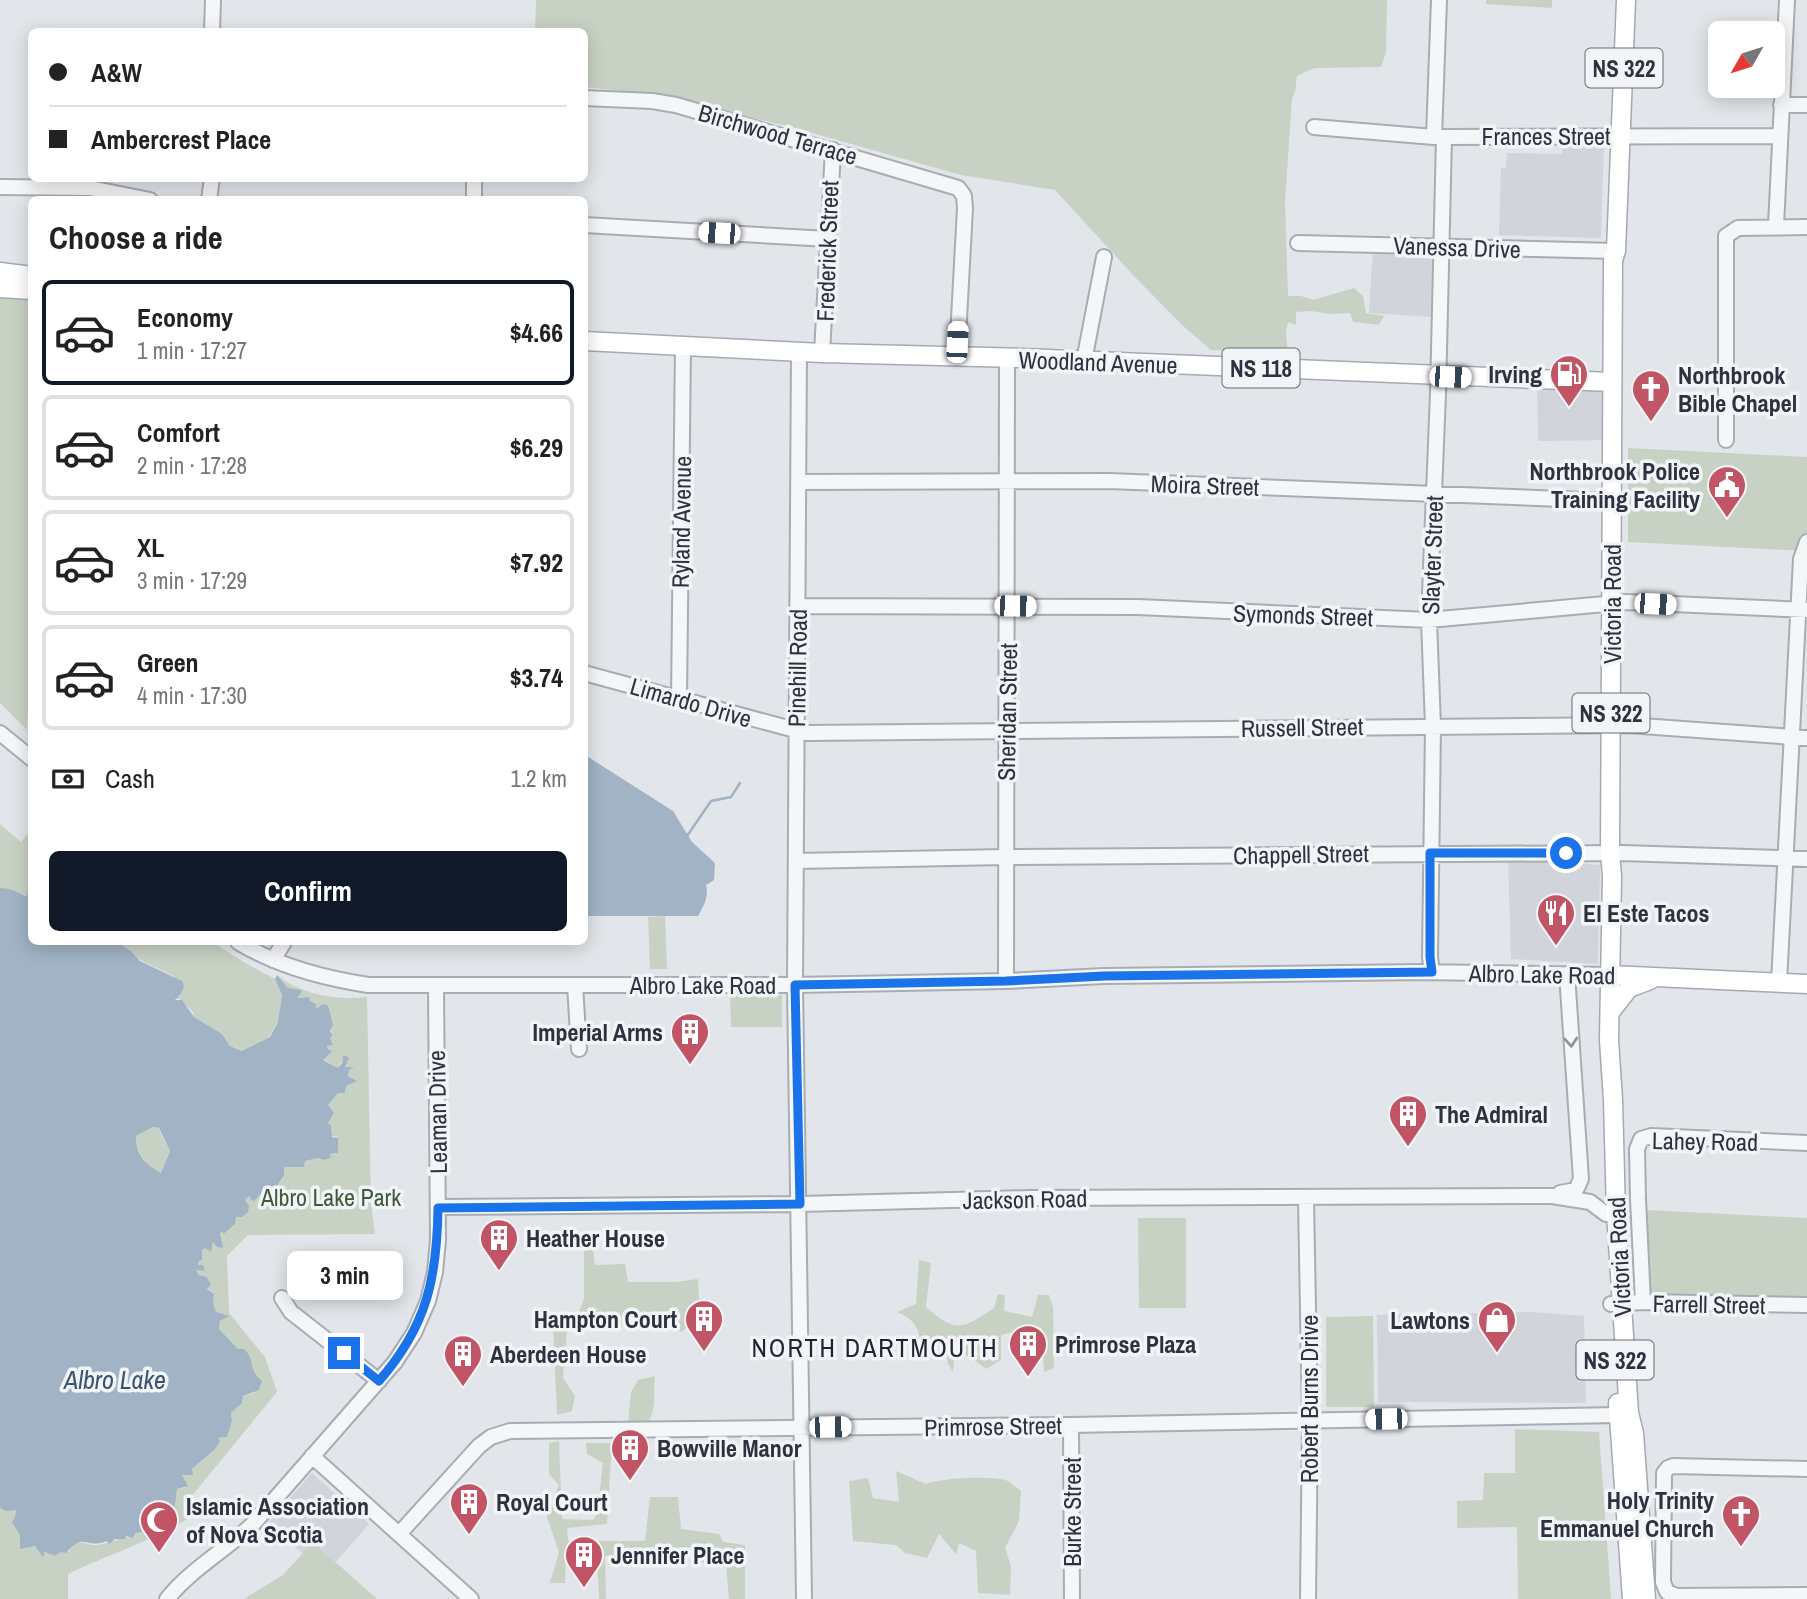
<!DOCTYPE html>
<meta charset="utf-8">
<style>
body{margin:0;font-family:"Archivo Narrow",sans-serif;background:#f2f2f2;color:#222;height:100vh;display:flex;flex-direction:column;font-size:26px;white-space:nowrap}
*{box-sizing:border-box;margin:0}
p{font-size:23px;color:#767676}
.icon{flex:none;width:38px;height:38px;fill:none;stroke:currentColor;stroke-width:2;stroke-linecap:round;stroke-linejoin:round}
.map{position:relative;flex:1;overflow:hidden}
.panel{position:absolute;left:28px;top:196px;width:560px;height:749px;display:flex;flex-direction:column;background:#fff;border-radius:10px;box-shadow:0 4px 18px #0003}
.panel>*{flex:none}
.hud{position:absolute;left:28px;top:28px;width:560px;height:154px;border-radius:10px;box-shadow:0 4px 18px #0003;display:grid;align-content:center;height:154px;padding:0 21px;background:#fff}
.needle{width:46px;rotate:231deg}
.controls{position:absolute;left:1708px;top:21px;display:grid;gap:14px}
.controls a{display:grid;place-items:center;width:77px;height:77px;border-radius:10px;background:#fff;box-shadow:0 4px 18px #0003;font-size:35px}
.end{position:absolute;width:32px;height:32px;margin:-16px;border:9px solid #1a73e8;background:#fff;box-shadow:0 0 0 4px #fff}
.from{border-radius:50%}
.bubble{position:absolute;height:49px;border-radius:10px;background:#fff;box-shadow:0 4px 18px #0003;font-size:23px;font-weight:700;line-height:49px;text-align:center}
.car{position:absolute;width:21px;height:42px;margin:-21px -10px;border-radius:9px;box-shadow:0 0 5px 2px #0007;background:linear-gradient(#fff 24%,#345 0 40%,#fff 0 76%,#345 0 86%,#fff 0)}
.hud b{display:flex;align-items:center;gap:24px;height:66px;font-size:26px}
.hud b+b{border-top:2px solid #e0e0e0}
.hud i{width:18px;height:18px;background:#222}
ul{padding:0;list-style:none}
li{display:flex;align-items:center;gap:21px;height:105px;margin:0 14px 10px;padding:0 7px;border:4px solid #e0e0e0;border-radius:10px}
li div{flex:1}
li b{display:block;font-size:26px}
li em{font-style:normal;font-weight:700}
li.current{border-color:#111827}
li>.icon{width:63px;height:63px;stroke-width:1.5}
h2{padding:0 21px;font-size:32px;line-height:84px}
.pay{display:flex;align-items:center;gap:18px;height:77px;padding:0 21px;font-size:26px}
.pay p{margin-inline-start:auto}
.primary-button{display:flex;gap:14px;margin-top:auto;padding:14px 21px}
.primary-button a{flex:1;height:80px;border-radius:10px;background:#111827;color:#fff;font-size:28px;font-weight:700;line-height:80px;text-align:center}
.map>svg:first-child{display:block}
</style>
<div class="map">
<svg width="1807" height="1599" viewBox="0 0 1807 1599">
<rect width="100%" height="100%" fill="#e2e5e9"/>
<path fill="#d1d4db" d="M1563 142 1604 143 1601 238 1499 235 1501 168H1506L1507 153 1562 154Z
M1373 248 1436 252 1432 317 1369 313Z
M1537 381 1610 383 1611 440 1538 441Z
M1508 859 1600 865 1598 964 1511 959Z
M1531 1312 1584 1316 1586 1403 1378 1402 1377 1315Z
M312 1473 369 1524 336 1562 313 1542 303 1554 268 1523Z"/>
<path fill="#c8d2c4" d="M536 0H1387L1386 52 1381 67 1315 68 1297 76 1295 92 1292 98 1285 202 1288 296H1301L1313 300 1354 288 1363 296 1366 313 1384 316 1379 325 1353 322 1350 313 1329 314 1311 311 1296 312V325L1288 322 1286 333 1288 353 1211 350 1181 324 1132 274 1055 190 961 175 791 127 648 94 585 87 584 32H535Z
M1486 0H1552V8L1486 4Z
M0 297 31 300 32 690 29 691 27 730 0 703Z
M1628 448 1807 457V551L1628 542Z
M0 824 21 842 31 830V889L27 895 0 888Z
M665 916 667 969H650L648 917Z
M117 942H212L247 964 275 979 282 995 278 1022 268 1038 244 1051 230 1046 222 1034 194 1017 193 1012 180 999H175L180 995 174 976 140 960 131 951Z
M277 975C300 994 338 1001 367 997L371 1204 375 1234 248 1235 227 1256 229 1313 265 1357 277 1392 186 1503V1520C149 1542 107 1555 68 1574V1599H0V1508L16 1510 15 1517 13 1520 20 1535 21 1543 26 1546 37 1547 44 1555 46 1552 55 1556 61 1552 69 1551 72 1544C82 1540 86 1545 96 1545 109 1544 120 1536 135 1537L136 1532C151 1531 158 1520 172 1514L177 1489 187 1487 182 1475H191L193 1468 211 1454 220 1440 217 1438 227 1437 232 1421 231 1413 242 1403 243 1396 255 1393C255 1377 253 1362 244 1349H238L219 1329 220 1321 227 1317 216 1312 213 1303 214 1294 207 1288 211 1285 207 1277 199 1275 196 1270 203 1268V1265H198L199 1261 202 1260V1250L205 1248 211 1251 213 1242 217 1246 223 1248 220 1231 225 1233 235 1224V1217L244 1216 245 1200 249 1196 251 1200 254 1201 261 1194 269 1196 272 1201C281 1199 279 1191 278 1184L284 1177V1167H303L305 1161 318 1158 324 1160 331 1158 330 1154H336L338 1137 332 1136 331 1125 328 1122 334 1113 328 1105 338 1093 346 1091V1086L351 1084 354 1079 348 1076 349 1070 352 1067H345L349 1057 347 1056 343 1058V1062L339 1064 341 1067 338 1068 323 1059 331 1050 328 1049 327 1046 333 1045 330 1038 333 1036C328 1027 331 1015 328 1005L323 1004 316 1009 314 1003 303 997 296 998 299 990 288 988Z
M782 995V1027H731L730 996Z
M153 1127 158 1128 170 1151 161 1173C144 1163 137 1155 136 1136Z
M1647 1210 1807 1218V1304L1645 1299Z
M1138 1218H1186V1308H1139Z
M593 1248 595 1265 625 1264 628 1282H676L698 1279 700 1319 681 1332 660 1323 639 1327 614 1325 588 1328 581 1321 567 1331 563 1378 575 1396 572 1411 557 1415 553 1323 559 1313 578 1314 584 1299V1249Z
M919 1260 931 1263 926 1307C956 1334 963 1329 994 1308L998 1294 1005 1295 1004 1311 1032 1317 1038 1295H1049L1053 1307 1054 1368 1044 1372 1042 1328 1036 1327 1001 1335V1360L986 1369 972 1358 955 1351 953 1372 948 1364 945 1338 920 1342C919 1325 911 1318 897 1312L916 1304Z
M1373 1316 1374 1407H1326V1317Z
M655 1376C653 1394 657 1405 649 1421L628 1423 631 1392 638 1380Z
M1515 1429 1599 1432 1611 1599H1518L1517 1527 1457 1528V1501L1483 1500 1484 1473H1515Z
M559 1441 562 1519 593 1520 597 1514 603 1463 587 1454 586 1443H612L607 1524 567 1528 568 1541H645L650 1497H678L681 1529 719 1534 723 1542 745 1545V1599H729L726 1566 695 1561V1546L657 1553 605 1556 606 1599H599L597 1556 566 1553 565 1583H550L559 1552 547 1517 549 1506 559 1485 549 1474V1443Z
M896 1471 926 1484C940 1478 993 1475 1008 1481 1012 1484 1017 1488 1021 1491L1019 1521 1005 1548 1011 1566 1010 1595 978 1593 976 1551 959 1543 956 1554 939 1534 927 1558 905 1553 896 1545 853 1541 849 1481 868 1478 873 1498 899 1502Z
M313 1542 377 1599H244L283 1575Z"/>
<path fill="#a1b3c5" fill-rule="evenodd" d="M585 755 673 811 692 842 715 863 714 880 706 885C709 897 704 905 698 916H585Z
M0 888 10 889 26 896 31 889 32 942H117L131 951 140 961 182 981C187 988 180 995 175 1000H182L194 1017 222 1034 230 1046 242 1051 270 1037 278 1022 282 995 275 979 277 975 288 988 301 990V993L297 998 309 997 310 1001 316 1004V1009L323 1004 328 1005 333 1025 330 1031 333 1036 330 1038 333 1045 327 1046 328 1049 332 1051 323 1060 338 1068 343 1062V1056H347L349 1058 345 1067H354L349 1070 348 1076 357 1081 346 1086 345 1093H338L328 1105 334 1113 328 1123 331 1125 332 1137 338 1138V1153L330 1154 331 1158 324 1160 318 1158 305 1161 304 1167H284V1176L278 1184C278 1191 282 1199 272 1201L269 1196 261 1194 254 1201 251 1200 249 1196 245 1200 249 1206 248 1212 242 1217H236L235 1224 225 1233 220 1232 223 1248 217 1247 213 1242 211 1252 205 1248 202 1250V1260L199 1261 198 1265H203L205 1271 196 1270 199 1275 207 1277 211 1285 207 1289 214 1294 213 1303 216 1312 229 1316 220 1321 219 1329 238 1349H244C256 1360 247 1369 262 1381L259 1390 243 1396 242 1403 231 1413 232 1421 227 1437 218 1438 220 1441C215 1453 201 1460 192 1469L193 1475H182L188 1486 177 1489 174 1512C160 1520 151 1531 136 1533L133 1538 126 1536 125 1539H115L109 1544 107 1541C84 1550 85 1531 66 1553L61 1552 55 1556 45 1552 43 1557 35 1546 20 1549V1535L12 1522 15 1517 16 1510 6 1511 0 1508ZM153 1127 159 1128 170 1151 161 1173C144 1163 136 1155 136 1136Z"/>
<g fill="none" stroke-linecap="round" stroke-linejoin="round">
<path stroke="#a1b3c5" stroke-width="2.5" d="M687 836 711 801 731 797 740 783"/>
<defs>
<path id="minor" d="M212 32 213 0
M584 98 652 101 676 105 958 188 964 196 965 208 957 356
M1781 105H1807
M1314 127 1434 137 1779 136
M1434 137 1439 0
M0 187 90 188 150 200
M209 200 212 178
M474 200V178
M584 225 828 239
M1776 226 1787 0
M1298 243 1616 251
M799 352 795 985 804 1599
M822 353 833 150
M1084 361 1104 257
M1726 440V236L1738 228 1807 227
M798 482 1109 481 1613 501
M798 606 1138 607 1429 620 1627 602 1807 610
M584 673 806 733 1628 725 1807 738
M679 699 683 345
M0 733 32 759
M796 861 1005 857 1622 853 1807 859
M238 942C277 966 322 978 368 985H795L1006 981 1104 976 1421 972 1610 975
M273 960 284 942
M1432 972 1430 957 1433 726 1429 620 1438 393 1444 137
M1006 981 1007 358
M1779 983 1801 559 1807 542
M575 985 579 1049
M1560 1193 1576 1190 1581 1179 1567 974
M1306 1199 1310 1420 1308 1599
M438 1207 800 1204 1031 1198 1552 1196 1590 1202 1606 1214
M282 1298 291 1312 379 1381
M1643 1302 1638 1199 1637 1149 1641 1139 1651 1136 1807 1143
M1611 1304 1643 1302 1807 1305
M1071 1425 1072 1599
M312 1456 471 1599
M1807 1469 1673 1466 1668 1468 1664 1473 1663 1582 1667 1592 1677 1596 1807 1595
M399 1534 479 1446 491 1437 510 1431 1071 1425 1619 1415 1628 1413
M167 1599C191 1569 226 1550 254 1523L395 1362 414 1333 428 1301 435 1272 438 1240 436 985"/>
<path id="major" d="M1626 0 1616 251 1613 260 1610 853 1612 876 1609 1040 1613 1100 1616 1213 1629 1413 1634 1433 1646 1599
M0 272 32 276
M0 288 32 290
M584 341 822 353 1023 358 1612 382
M1610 975 1807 984
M1611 1011 1629 988 1650 980
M1618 1403 1632 1599"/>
</defs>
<use href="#minor" stroke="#a8acb3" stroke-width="18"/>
<use href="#major" stroke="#a3aab4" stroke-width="21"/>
<use href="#minor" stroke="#f5f6f8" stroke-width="14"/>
<use href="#major" stroke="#fff" stroke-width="18"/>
</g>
<defs><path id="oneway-chevron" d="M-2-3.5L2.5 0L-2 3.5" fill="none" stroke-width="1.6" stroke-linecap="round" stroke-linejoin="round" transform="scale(1.75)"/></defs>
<use stroke="#90949c" href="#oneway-chevron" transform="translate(1571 1042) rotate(86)"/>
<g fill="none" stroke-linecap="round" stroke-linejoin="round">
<path stroke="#1a73e8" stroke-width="9" d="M344 1353 379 1381C427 1326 437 1278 438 1208L800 1204 795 985 1006 981 1104 976 1432 972 1430 957V853H1566"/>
</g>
<defs>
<symbol id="fuel-pin" viewBox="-11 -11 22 30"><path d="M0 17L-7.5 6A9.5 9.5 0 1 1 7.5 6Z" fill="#c15566" stroke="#f2f4f7"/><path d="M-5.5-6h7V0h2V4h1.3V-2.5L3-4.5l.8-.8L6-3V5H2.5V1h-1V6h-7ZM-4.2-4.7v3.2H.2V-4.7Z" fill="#fff"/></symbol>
<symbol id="church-pin" viewBox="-11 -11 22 30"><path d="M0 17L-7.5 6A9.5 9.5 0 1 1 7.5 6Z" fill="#c15566" stroke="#f2f4f7"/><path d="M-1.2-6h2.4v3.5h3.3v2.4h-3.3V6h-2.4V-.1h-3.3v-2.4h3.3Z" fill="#fff"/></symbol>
<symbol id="civic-pin" viewBox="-11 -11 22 30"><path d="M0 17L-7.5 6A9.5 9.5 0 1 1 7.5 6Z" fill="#c15566" stroke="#f2f4f7"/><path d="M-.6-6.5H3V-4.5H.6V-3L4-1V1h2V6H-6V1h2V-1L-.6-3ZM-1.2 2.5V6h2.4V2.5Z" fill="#fff"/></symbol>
<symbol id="restaurant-pin" viewBox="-11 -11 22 30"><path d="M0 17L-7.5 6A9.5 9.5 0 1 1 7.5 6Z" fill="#c15566" stroke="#f2f4f7"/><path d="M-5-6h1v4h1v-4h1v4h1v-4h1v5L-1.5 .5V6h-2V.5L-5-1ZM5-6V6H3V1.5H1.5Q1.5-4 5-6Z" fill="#fff"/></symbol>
<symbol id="building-pin" viewBox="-11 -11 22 30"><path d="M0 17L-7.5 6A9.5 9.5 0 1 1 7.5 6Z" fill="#c15566" stroke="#f2f4f7"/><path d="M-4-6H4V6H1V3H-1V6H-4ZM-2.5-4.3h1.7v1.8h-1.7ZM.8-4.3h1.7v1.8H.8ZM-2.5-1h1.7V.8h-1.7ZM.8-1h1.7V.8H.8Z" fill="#fff"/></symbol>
<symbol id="shop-pin" viewBox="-11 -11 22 30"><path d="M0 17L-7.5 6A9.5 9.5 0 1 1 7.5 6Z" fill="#c15566" stroke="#f2f4f7"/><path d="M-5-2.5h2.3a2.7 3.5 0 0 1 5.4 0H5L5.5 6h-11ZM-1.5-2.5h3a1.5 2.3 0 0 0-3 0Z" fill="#fff"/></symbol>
<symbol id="mosque-pin" viewBox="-11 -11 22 30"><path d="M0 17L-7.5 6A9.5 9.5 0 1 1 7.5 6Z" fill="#c15566" stroke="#f2f4f7"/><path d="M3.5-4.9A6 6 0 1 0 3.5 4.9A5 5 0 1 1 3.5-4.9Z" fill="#fff"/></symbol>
</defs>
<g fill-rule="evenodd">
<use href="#fuel-pin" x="1547" y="352" width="44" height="60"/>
<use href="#church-pin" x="1629" y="367" width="44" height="60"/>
<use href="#civic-pin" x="1705" y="463" width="44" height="60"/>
<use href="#restaurant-pin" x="1534" y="891" width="44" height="60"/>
<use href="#building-pin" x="668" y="1010" width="44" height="60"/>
<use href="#building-pin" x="1386" y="1092" width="44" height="60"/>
<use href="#building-pin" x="477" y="1216" width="44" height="60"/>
<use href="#building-pin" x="682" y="1297" width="44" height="60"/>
<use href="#shop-pin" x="1475" y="1298" width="44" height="60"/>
<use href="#building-pin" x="1006" y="1322" width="44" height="60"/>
<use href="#building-pin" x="441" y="1332" width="44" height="60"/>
<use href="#building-pin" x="608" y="1426" width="44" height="60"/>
<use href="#building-pin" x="447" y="1480" width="44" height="60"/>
<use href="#church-pin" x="1719" y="1492" width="44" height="60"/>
<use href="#mosque-pin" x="137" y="1498" width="44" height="60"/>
<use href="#building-pin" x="562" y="1533" width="44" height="60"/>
</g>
<g text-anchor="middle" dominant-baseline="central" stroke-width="7" stroke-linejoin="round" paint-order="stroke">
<g fill="#f2f4f7" stroke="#676d76" stroke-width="2">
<rect x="1585.5" y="48.5" width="77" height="39" rx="5"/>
<rect x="1222.5" y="348.5" width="77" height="39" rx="5"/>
<rect x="1572.5" y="693.5" width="77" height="39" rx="5"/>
<rect x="1576.5" y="1340.5" width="77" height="39" rx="5"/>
</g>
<g font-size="23" font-weight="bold" fill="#2c333f">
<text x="1624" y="68">NS 322</text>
<text x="1261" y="368">NS 118</text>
<text x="1611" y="713">NS 322</text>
<text x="1615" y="1360">NS 322</text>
</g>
<g font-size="24" fill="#2c333f" stroke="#f2f4f7">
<text transform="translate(778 134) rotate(16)">Birchwood Terrace</text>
<text x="1546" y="136">Frances Street</text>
<text transform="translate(1457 247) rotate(2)">Vanessa Drive</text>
<text transform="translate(827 251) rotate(-88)">Frederick Street</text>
<text transform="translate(1098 362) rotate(2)">Woodland Avenue</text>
<text transform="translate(1205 485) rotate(2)">Moira Street</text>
<text transform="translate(681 522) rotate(-89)">Ryland Avenue</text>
<text transform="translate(1432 555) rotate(-88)">Slayter Street</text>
<text transform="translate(1612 604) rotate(-90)">Victoria Road</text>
<text transform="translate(1303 615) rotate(2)">Symonds Street</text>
<text transform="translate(797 668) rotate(-89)">Pinehill Road</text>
<text transform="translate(691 702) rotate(16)">Limardo Drive</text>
<text transform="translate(1007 712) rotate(-89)">Sheridan Street</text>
<text transform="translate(1302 727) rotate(-1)">Russell Street</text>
<text transform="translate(1301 854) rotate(-1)">Chappell Street</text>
<text transform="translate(1542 974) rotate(1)">Albro Lake Road</text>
<text x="703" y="985">Albro Lake Road</text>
<text transform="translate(437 1112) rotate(-91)">Leaman Drive</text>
<text transform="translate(1705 1141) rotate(1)">Lahey Road</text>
<text transform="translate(1025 1199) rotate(-1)">Jackson Road</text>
<text transform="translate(1619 1257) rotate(-93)">Victoria Road</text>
<text transform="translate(1709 1304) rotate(1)">Farrell Street</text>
<text transform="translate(1309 1399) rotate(-90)">Robert Burns Drive</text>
<text transform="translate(993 1426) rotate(-1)">Primrose Street</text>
<text transform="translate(1072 1512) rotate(-90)">Burke Street</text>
</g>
<g font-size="24" font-weight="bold" fill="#2c333f" stroke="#f2f4f7" text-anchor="start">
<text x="1542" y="374" text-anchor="end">Irving</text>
<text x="1678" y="375">Northbrook<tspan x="1678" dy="28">Bible Chapel</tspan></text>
<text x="1700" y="471" text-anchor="end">Northbrook Police<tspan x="1700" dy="28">Training Facility</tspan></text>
<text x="1583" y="913">El Este Tacos</text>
<text x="663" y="1032" text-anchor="end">Imperial Arms</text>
<text x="1435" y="1114">The Admiral</text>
<text x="526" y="1238">Heather House</text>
<text x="677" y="1319" text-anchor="end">Hampton Court</text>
<text x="1470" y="1320" text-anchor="end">Lawtons</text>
<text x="1055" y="1344">Primrose Plaza</text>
<text x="490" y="1354">Aberdeen House</text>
<text x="657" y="1448">Bowville Manor</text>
<text x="1714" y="1500" text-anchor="end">Holy Trinity<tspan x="1714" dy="28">Emmanuel Church</tspan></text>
<text x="496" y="1502">Royal Court</text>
<text x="186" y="1506">Islamic Association<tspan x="186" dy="28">of Nova Scotia</tspan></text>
<text x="611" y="1555">Jennifer Place</text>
</g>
<g font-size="24" fill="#415a3b" stroke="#f2f4f7">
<text x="331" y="1197">Albro Lake Park</text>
</g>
<g font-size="26" letter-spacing="2" fill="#1e2430" stroke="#f2f4f7">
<text x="875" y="1347">NORTH DARTMOUTH</text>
</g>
<g font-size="26" font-style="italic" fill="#3a536f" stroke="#f2f4f7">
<text x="115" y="1379">Albro Lake</text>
</g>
</g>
</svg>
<div class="controls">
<a><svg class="needle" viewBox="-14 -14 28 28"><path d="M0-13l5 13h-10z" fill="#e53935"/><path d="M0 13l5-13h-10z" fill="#767676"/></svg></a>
</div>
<i class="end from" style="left:1566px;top:853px"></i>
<i class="end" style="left:344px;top:1353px"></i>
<div class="bubble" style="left:287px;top:1251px;width:116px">3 min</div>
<i class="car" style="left:719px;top:233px;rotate:273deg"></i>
<i class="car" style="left:957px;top:342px;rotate:3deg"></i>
<i class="car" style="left:1450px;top:377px;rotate:92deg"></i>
<i class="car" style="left:1655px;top:604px;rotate:93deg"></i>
<i class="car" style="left:1015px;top:606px;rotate:91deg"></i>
<i class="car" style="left:1386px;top:1419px;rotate:269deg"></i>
<i class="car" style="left:830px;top:1427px;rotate:89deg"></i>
<div class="hud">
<b><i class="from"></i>A&amp;W</b>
<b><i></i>Ambercrest Place</b>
</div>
<section class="panel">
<h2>Choose a ride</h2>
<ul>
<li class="current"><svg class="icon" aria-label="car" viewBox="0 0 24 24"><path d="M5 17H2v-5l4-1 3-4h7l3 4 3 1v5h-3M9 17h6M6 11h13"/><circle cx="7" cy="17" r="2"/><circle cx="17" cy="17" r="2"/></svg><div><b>Economy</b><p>1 min · 17:27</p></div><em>$4.66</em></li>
<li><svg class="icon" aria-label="car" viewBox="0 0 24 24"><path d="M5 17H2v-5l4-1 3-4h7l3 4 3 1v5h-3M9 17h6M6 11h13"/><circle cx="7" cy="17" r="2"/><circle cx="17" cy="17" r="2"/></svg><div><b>Comfort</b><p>2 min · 17:28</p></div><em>$6.29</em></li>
<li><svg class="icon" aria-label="car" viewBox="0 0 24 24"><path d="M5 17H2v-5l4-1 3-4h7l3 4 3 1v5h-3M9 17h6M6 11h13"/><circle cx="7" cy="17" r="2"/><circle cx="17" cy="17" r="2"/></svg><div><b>XL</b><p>3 min · 17:29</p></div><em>$7.92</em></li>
<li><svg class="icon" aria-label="car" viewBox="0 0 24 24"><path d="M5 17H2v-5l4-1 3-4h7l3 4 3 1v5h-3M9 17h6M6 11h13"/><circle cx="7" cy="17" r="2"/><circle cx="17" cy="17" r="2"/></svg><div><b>Green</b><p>4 min · 17:30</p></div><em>$3.74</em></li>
</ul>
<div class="pay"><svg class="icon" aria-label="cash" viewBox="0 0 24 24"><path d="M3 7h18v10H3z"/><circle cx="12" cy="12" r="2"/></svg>Cash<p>1.2 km</p></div>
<div class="primary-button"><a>Confirm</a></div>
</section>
</div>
